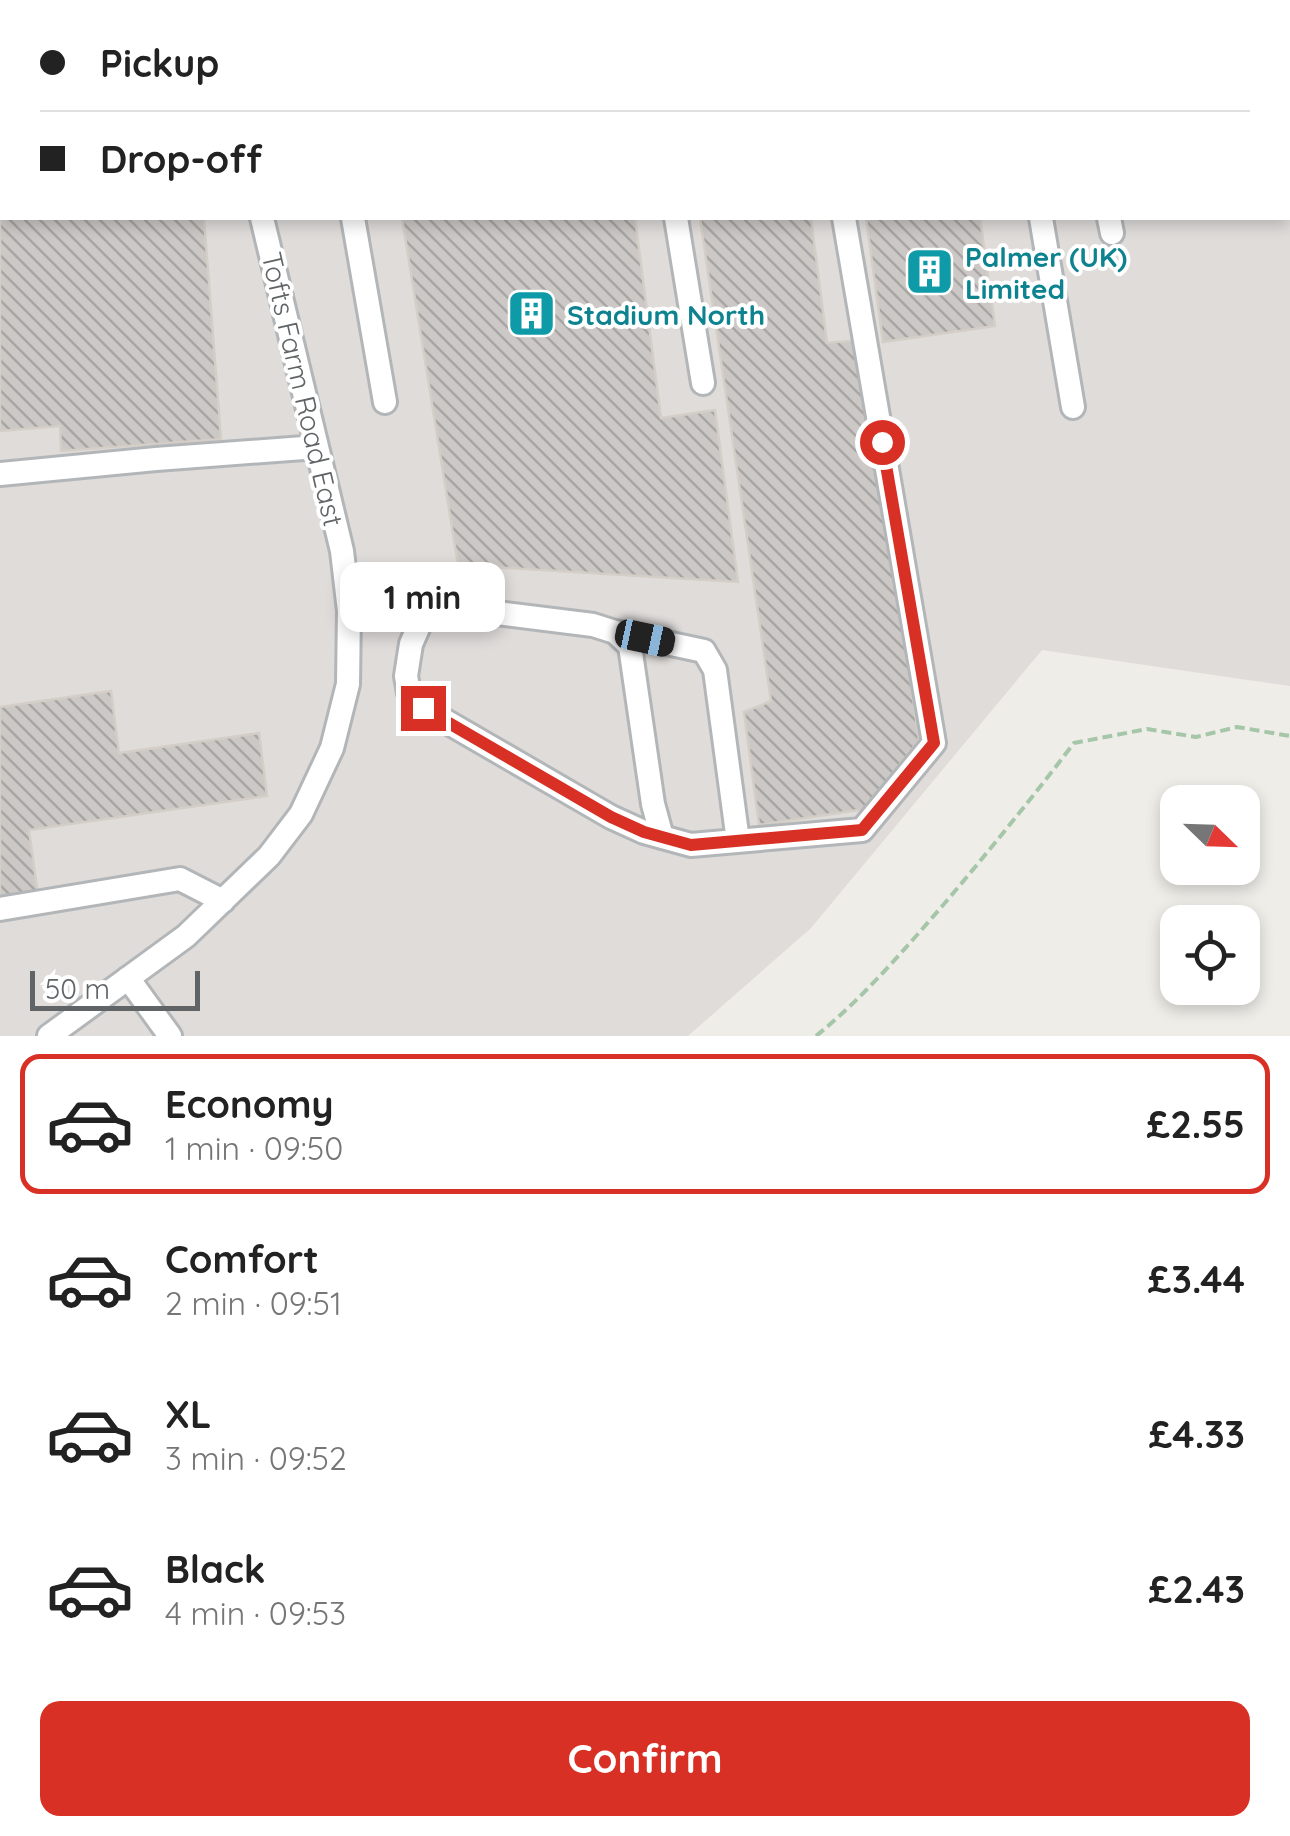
<!DOCTYPE html>
<meta charset="utf-8">
<style>
body{margin:0;font-family:Quicksand,sans-serif;background:#f2f2f2;color:#222;height:100vh;display:flex;flex-direction:column;font-size:38px;white-space:nowrap}
*{box-sizing:border-box;margin:0}
p{font-size:32px;color:#767676}
.icon{flex:none;width:55px;height:55px;fill:none;stroke:currentColor;stroke-width:2;stroke-linecap:round;stroke-linejoin:round}
.map{position:relative;height:1036px;overflow:hidden}
.details{display:flex;flex-direction:column;background:#fff;flex:1}
.details>*{flex:none}
.guide{position:absolute;left:0px;top:0px;width:1290px;height:220px;box-shadow:0 5px 15px #0003;display:grid;align-content:center;height:220px;padding:0 40px;background:#fff}
.needle{width:65px;rotate:113deg}
.tools{position:absolute;left:1160px;top:785px;display:grid;gap:20px}
.tools a{display:grid;place-items:center;width:100px;height:100px;border-radius:20px;background:#fff;box-shadow:0 5px 15px #0003;font-size:50px}
.scale{position:absolute;left:30px;bottom:25px;width:170px;box-sizing:border-box;padding-left:10px;border:5px solid #606466;border-top:0;font-size:28px;line-height:35px;white-space:nowrap;color:#606466;-webkit-text-stroke:8px #fff;paint-order:stroke}
.end{position:absolute;width:45px;height:45px;margin:-22px;border:12px solid #d93025;background:#fff;box-shadow:0 0 0 5px #fff}
.from{border-radius:50%}
.bubble{position:absolute;height:70px;border-radius:20px;background:#fff;box-shadow:0 5px 15px #0003;font-size:32px;font-weight:800;line-height:70px;text-align:center}
.car{position:absolute;width:30px;height:60px;margin:-30px -15px;border-radius:12px;box-shadow:0 0 8px 2px #0007;background:linear-gradient(#222 24%,#8ab4d8 0 40%,#222 0 76%,#8ab4d8 0 86%,#222 0)}
.guide b{display:flex;align-items:center;gap:35px;height:95px;font-size:38px}
.guide b+b{border-top:2px solid #e0e0e0}
.guide i{width:25px;height:25px;background:#222}
ul{padding:18px 0 0;list-style:none}
li{display:flex;align-items:center;gap:30px;height:140px;margin:0 20px 15px;padding:0 20px;border:5px solid transparent;border-radius:20px}
li div{flex:1}
li b{display:block;font-size:38px}
li em{font-style:normal;font-weight:800}
li.selected{border-color:#d93025}
li>.icon{width:90px;height:90px;stroke-width:1.5}
.cta{display:flex;gap:20px;margin-top:auto;padding:20px 40px}
.cta a{flex:1;height:115px;border-radius:20px;background:#d93025;color:#fff;font-size:40px;font-weight:800;line-height:115px;text-align:center}
.map>svg:first-child{display:block}
</style>
<div class="map">
<svg width="1290" height="1036" viewBox="0 0 1290 1036">
<defs>
<pattern id="building-back-hatch" width="6" height="6" patternUnits="userSpaceOnUse" patternTransform="scale(2.5)"><rect width="6" height="6" fill="#cbc8c5"/><path d="M-1 5l2 2M0 0l6 6M5-1l2 2" fill="none" stroke="#a8a6a4"/></pattern>
</defs>
<rect width="100%" height="100%" fill="#efede8"/>
<path fill="#dfdcda" fill-rule="evenodd" d="M0 0H1290V686L1042 650 811 928 688 1036H0ZM2 2H1288V218H2Z"/>
<path fill="url(#building-back-hatch)" stroke="#d4cec7" stroke-width="2.5" d="M0 147H2V218H204L221 439 61 451 60 426 0 431Z
M402 218H635L661 418 715 410 738 582 458 565Z
M700 218H811L827 343 861 340 919 740 865 809 759 825 744 712 771 701Z
M866 218H980L995 326 883 342Z
M111 691 119 753 259 733 267 796 29 830 38 895 0 900V707Z"/>
<g fill="none" stroke-linecap="round" stroke-linejoin="round">
<defs>
<path id="minor" d="M81 0 87 2
M556 0 557 2
M732 0V2
M909 0 910 2
M1002 0 1003 2
M182 2 183 0
M958 2 973 0
M1070 2 1071 0
M353 218 385 402
M676 218 703 383
M1041 218 1073 407
M1109 218 1112 233
M0 474 156 459 317 447
M615 632 704 651 715 670 738 841
M662 837 653 804 630 646 615 632 593 625 442 606 422 619 411 644 406 676 409 693 423 708 611 817 644 832 662 837 691 845 862 830 934 743 844 218
M0 909 180 879 223 901
M128 978 170 1036
M49 1036 186 936 269 856 301 814 332 748 348 684 349 611 342 551 262 218"/>
</defs>
<use href="#minor" stroke="#b3b6b8" stroke-width="28"/>
<path stroke="#a5c6a8" stroke-width="4" stroke-dasharray="10 5" stroke-linecap="butt" d="M816 1036C863 998 904 950 944 904 989 851 1032 798 1074 743L1147 729 1196 737 1237 727 1290 736"/>
<use href="#minor" stroke="#fff" stroke-width="22"/>
</g>
<g fill="none" stroke-linecap="round" stroke-linejoin="round">
<path stroke="#d93025" stroke-width="12" d="M423 708 611 817 644 832 662 837 691 845 862 830 934 743 882 442"/>
</g>
<defs>
<symbol id="building-square" viewBox="-11 -11 22 22"><rect x="-9" y="-9" width="18" height="18" rx="4" fill="#0f9aa8" stroke="#fff"/><path d="M-4-6H4V6H1V3H-1V6H-4ZM-2.5-4.3h1.7v1.8h-1.7ZM.8-4.3h1.7v1.8H.8ZM-2.5-1h1.7V.8h-1.7ZM.8-1h1.7V.8H.8Z" fill="#fff"/></symbol>
</defs>
<g fill-rule="evenodd">
<use href="#building-square" x="902" y="244" width="55" height="55"/>
<use href="#building-square" x="504" y="286" width="55" height="55"/>
</g>
<g text-anchor="middle" dominant-baseline="central" stroke-width="8" stroke-linejoin="round" paint-order="stroke">
<g font-size="28" font-weight="bold" fill="#0d838f" stroke="#fff" text-anchor="start">
<text x="965" y="256">Palmer (UK)<tspan x="965" dy="32">Limited</tspan></text>
<text x="567" y="314">Stadium North</text>
</g>
<g font-size="28" fill="#606466" stroke="#fff">
<text transform="translate(303 389) rotate(77)">Tofts Farm Road East</text>
</g>
</g>
</svg>
<div class="tools">
<a><svg class="needle" viewBox="-14 -14 28 28"><path d="M0-13l5 13h-10z" fill="#e53935"/><path d="M0 13l5-13h-10z" fill="#767676"/></svg></a>
<a><svg class="icon" aria-label="locate" viewBox="0 0 24 24"><circle cx="12" cy="12" r="6"/><path d="M12 2v4M12 18v4M2 12h4M18 12h4"/></svg></a>
</div>
<div class="scale">50 m</div>
<i class="end from" style="left:882px;top:442px"></i>
<i class="end" style="left:423px;top:708px"></i>
<div class="bubble" style="left:340px;top:562px;width:165px">1 min</div>
<i class="car" style="left:645px;top:638px;rotate:102deg"></i>
<div class="guide">
<b><i class="from"></i>Pickup</b>
<b><i></i>Drop-off</b>
</div>
</div>
<section class="details">
<ul>
<li class="selected"><svg class="icon" aria-label="car" viewBox="0 0 24 24"><path d="M5 17H2v-5l4-1 3-4h7l3 4 3 1v5h-3M9 17h6M6 11h13"/><circle cx="7" cy="17" r="2"/><circle cx="17" cy="17" r="2"/></svg><div><b>Economy</b><p>1 min · 09:50</p></div><em>£2.55</em></li>
<li><svg class="icon" aria-label="car" viewBox="0 0 24 24"><path d="M5 17H2v-5l4-1 3-4h7l3 4 3 1v5h-3M9 17h6M6 11h13"/><circle cx="7" cy="17" r="2"/><circle cx="17" cy="17" r="2"/></svg><div><b>Comfort</b><p>2 min · 09:51</p></div><em>£3.44</em></li>
<li><svg class="icon" aria-label="car" viewBox="0 0 24 24"><path d="M5 17H2v-5l4-1 3-4h7l3 4 3 1v5h-3M9 17h6M6 11h13"/><circle cx="7" cy="17" r="2"/><circle cx="17" cy="17" r="2"/></svg><div><b>XL</b><p>3 min · 09:52</p></div><em>£4.33</em></li>
<li><svg class="icon" aria-label="car" viewBox="0 0 24 24"><path d="M5 17H2v-5l4-1 3-4h7l3 4 3 1v5h-3M9 17h6M6 11h13"/><circle cx="7" cy="17" r="2"/><circle cx="17" cy="17" r="2"/></svg><div><b>Black</b><p>4 min · 09:53</p></div><em>£2.43</em></li>
</ul>
<div class="cta"><a>Confirm</a></div>
</section>
